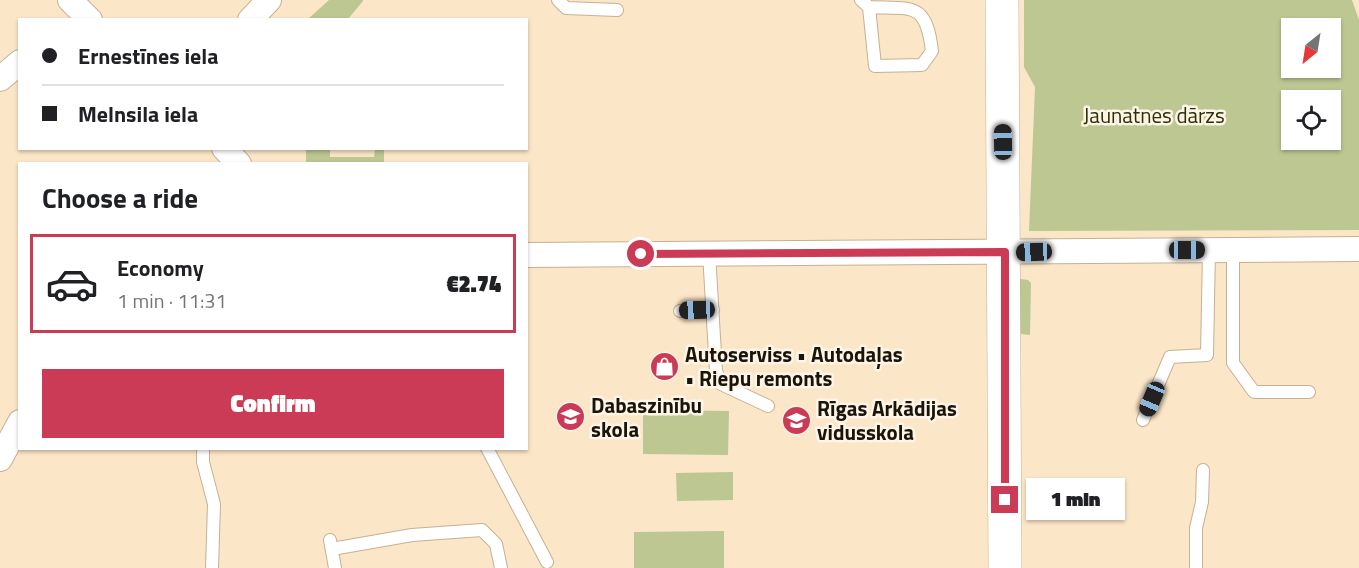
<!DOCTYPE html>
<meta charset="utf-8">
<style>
body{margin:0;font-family:"Titillium Web",sans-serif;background:#f6f6f6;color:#202124;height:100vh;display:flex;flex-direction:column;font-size:22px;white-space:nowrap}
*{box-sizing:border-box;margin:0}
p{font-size:20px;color:#757577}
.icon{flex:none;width:33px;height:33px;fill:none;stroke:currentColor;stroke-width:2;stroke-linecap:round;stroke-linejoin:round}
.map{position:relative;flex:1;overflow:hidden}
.sheet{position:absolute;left:18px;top:162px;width:510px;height:288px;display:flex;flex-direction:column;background:#fff;border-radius:0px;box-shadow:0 2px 4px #0004}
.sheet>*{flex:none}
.banner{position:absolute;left:18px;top:18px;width:510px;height:132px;border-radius:0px;box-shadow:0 2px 4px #0004;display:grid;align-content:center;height:132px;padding:0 24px;background:#fff}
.needle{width:39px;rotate:210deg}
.fabs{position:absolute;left:1281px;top:18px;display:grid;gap:12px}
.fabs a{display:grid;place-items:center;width:60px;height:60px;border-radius:0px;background:#fff;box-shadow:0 2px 4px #0004;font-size:30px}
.end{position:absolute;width:27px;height:27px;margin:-14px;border:8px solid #cb3b56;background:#fff;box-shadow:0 0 0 3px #fff}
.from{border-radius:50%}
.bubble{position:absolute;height:42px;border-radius:0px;background:#fff;box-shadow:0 2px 4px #0004;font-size:20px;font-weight:800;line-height:42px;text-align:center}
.car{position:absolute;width:18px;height:36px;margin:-18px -9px;border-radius:8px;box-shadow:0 0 4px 2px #0007;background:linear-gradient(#222 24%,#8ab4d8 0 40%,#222 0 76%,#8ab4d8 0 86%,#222 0)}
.banner b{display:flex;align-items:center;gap:21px;height:57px;font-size:22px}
.banner b+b{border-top:2px solid #e0e0e0}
.banner i{width:15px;height:15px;background:#202124}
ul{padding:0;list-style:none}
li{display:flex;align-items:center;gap:18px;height:99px;margin:0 12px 9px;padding:0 12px;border:3px solid transparent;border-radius:0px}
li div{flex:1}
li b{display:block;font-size:22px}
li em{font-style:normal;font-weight:800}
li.on{border-color:#cb3b56}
li>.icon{width:54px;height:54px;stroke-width:1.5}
h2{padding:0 24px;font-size:27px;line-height:72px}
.cta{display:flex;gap:12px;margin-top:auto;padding:12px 24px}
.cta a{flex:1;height:69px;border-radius:0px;background:#cb3b56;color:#fff;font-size:24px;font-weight:800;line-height:69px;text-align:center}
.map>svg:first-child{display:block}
</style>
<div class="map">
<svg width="1359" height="568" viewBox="0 0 1359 568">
<rect width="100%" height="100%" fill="#fbe6c7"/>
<path fill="#bcc792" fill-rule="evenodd" d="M329 0H363V1L348 19H308Z
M1024 0H1352L1359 20V230L1029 231 1035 87 1024 67ZM1292 28H1330V68H1292ZM1292 100H1330V140H1292Z
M306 149H330V157H374L375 149H384V163H306Z
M1021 279 1028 280 1031 283 1030 335 1021 334 1020 332 1018 280Z
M643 410 729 411 728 455 643 454Z
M733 472V500L677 501 676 473Z
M724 531V568H634V532Z"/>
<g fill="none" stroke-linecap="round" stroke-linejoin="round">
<defs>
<path id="lane" d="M558 0 566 8 617 10
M861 0 869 7C912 9 926 1 932 51L922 65 875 66 869 7
M1233 250V363L1254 392H1309
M709 253 716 371 721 384 768 406
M680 311 713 310
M1143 420 1170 357 1207 355 1209 250
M203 448V462L214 504 212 568
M487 448 547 562
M330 540 335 568
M332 549 412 535 482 530 496 544 501 568
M1196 568V528L1202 502 1203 470"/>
<path id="street" d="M70 0 90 20
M250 20 269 0
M0 79 20 62
M224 148 239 164
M526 255 1359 249
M0 459 20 422"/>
<path id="secondary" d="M1002 0 1005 568"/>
</defs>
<use href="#lane" stroke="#c5b193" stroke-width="14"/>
<use href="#street" stroke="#c5b193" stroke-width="26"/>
<use href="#secondary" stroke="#c5b193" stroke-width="34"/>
<use href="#lane" stroke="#fff" stroke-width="12"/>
<use href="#street" stroke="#fff" stroke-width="24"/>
<use href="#secondary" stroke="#fff" stroke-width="33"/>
</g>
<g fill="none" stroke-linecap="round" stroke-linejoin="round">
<path stroke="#cb3b56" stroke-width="8" d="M641 254 1005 252V500"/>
</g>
<defs>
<symbol id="shop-disc" viewBox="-11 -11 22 22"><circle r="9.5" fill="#cb3b56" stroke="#fef5e9"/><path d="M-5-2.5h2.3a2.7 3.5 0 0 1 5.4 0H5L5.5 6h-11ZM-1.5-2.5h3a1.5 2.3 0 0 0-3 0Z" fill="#fff"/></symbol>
<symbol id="school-disc" viewBox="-11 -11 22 22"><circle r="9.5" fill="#cb3b56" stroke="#fef5e9"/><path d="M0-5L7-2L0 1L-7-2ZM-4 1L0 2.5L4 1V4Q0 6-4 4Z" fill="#fff"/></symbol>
</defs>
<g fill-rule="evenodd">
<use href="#shop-disc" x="648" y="350" width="33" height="33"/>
<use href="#school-disc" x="554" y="400" width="33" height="33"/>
<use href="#school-disc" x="780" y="404" width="33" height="33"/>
</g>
<g text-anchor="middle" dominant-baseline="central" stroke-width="5" stroke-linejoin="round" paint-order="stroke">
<g font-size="21" fill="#2b3103" stroke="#fef5e9">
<text x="1154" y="115">Jaunatnes dārzs</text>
</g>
<g font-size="21" font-weight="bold" fill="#1b1409" stroke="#fef5e9" text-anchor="start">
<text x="685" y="354">Autoserviss • Autodaļas<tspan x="685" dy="24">• Riepu remonts</tspan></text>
<text x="591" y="405">Dabaszinību<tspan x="591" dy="24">skola</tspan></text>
<text x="817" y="408">Rīgas Arkādijas<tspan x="817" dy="24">vidusskola</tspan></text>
</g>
</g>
</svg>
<div class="fabs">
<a><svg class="needle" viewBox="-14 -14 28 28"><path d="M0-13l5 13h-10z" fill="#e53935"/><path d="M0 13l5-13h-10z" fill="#757577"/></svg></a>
<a><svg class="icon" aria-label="locate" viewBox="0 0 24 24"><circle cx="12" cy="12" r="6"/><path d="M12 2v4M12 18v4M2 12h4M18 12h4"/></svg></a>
</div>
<i class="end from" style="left:641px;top:254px"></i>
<i class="end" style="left:1005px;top:500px"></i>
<div class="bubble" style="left:1026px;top:478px;width:99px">1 min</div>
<i class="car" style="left:1003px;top:142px;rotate:359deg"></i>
<i class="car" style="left:1187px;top:250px;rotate:90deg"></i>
<i class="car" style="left:1034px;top:252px;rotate:268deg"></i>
<i class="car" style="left:697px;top:310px;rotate:268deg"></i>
<i class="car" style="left:1152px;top:399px;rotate:203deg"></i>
<div class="banner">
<b><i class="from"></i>Ernestīnes iela</b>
<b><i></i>Melnsila iela</b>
</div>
<section class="sheet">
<h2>Choose a ride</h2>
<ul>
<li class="on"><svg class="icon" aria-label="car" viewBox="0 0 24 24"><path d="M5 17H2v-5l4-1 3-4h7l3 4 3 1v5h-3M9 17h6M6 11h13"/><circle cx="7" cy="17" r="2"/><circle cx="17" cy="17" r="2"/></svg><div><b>Economy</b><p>1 min · 11:31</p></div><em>€2.74</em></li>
</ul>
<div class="cta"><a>Confirm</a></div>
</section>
</div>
